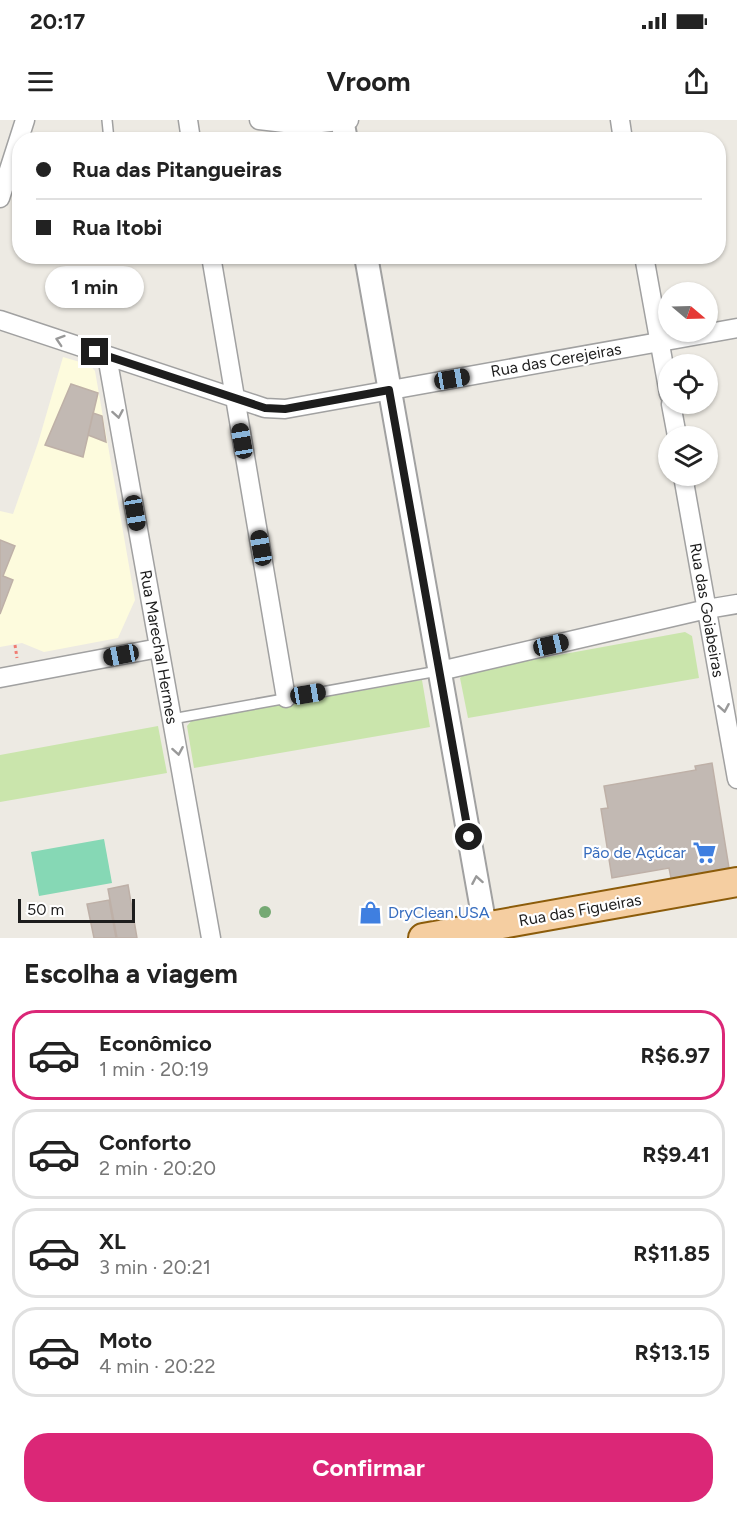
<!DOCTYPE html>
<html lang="pt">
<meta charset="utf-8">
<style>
body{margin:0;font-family:Figtree,sans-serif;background:#f6f6f6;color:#222;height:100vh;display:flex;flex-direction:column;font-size:22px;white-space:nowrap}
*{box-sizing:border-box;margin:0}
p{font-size:20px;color:#767676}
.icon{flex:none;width:33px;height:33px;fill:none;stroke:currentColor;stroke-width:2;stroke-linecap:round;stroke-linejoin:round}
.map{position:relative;height:818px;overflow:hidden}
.side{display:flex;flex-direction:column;background:#fff;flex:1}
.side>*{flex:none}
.banner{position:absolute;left:12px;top:12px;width:714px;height:132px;border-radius:24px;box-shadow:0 2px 4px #0004;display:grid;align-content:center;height:132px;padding:0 24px;background:#fff}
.needle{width:39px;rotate:109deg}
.controls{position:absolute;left:658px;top:162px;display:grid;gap:12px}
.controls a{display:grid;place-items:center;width:60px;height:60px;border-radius:50%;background:#fff;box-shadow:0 2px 4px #0004;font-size:30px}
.scale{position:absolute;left:18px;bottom:15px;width:117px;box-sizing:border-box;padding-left:6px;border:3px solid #1d1d1d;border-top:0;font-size:16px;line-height:21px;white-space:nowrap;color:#1d1d1d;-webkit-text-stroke:4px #fff;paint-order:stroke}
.end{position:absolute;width:27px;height:27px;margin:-14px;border:8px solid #1d1d1d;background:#fff;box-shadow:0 0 0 3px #fff}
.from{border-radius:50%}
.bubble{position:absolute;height:42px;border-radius:21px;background:#fff;box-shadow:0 2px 4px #0004;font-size:20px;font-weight:700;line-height:42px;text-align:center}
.car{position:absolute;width:18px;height:36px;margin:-18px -9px;border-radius:8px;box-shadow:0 0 4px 2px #0007;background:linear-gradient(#222 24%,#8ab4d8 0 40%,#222 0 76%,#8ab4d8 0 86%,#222 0)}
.banner b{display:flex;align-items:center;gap:21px;height:57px;font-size:22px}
.banner b+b{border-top:2px solid #e0e0e0}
.banner i{width:15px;height:15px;background:#222}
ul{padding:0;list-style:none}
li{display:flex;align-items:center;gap:18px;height:90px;margin:0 12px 9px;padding:0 12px;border:3px solid #e0e0e0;border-radius:24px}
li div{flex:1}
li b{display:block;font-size:22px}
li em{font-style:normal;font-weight:700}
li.current{border-color:#db2777}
li>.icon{width:54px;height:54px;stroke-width:1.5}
h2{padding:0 24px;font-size:27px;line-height:72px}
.primary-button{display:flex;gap:12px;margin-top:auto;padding:12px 24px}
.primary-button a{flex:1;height:69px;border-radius:24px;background:#db2777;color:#fff;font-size:24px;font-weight:700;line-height:69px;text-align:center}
.status{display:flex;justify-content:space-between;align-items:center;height:42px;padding:0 30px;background:#fff;direction:ltr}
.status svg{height:16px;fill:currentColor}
header{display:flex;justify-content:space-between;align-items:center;height:78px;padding:0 24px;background:#fff;font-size:27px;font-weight:700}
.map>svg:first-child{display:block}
</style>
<div class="status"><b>20:17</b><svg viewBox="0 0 49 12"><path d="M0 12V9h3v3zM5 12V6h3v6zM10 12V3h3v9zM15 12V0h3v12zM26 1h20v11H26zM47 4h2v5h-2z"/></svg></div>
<header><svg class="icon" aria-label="menu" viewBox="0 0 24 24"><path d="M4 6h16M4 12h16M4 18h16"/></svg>Vroom<svg class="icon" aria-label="share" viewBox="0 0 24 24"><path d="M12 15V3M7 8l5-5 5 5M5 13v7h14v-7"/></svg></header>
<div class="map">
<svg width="737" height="818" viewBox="0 0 737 818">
<rect width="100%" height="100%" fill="#edeae3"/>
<path fill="#fdfbdd" d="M63 237 90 245 95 251 135 480 118 518 44 532 22 523 0 527V391L13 394 38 323Z"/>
<path fill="#cae5ac" d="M685 512 692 516 699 558 468 598 460 558 465 552Z
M422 560 430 607 194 648 187 606 192 600Z
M158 606 167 653 0 682V635Z"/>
<path fill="#86d8b5" d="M104 719 112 763 39 776 31 732Z"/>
<path fill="#c2b9b3" stroke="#beb0a7" stroke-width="1.5" d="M71 264 98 273 83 337 45 325Z
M93 293 102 296 106 322 88 315Z
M0 420 15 426 3 456 13 460 0 494Z
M712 643 729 748 671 758 669 748 612 758 601 689 608 688 604 666 696 650 695 646Z
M128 765 137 818H117L108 769Z
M109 780 116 818H94L87 784Z"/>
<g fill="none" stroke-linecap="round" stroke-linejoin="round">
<defs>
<path id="service" d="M107 0 109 20
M172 599 438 551"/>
<path id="minor" d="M188 0 191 20
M259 0 302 5 349 0
M620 0 623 20
M0 78 25 0
M211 136 286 578
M644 136 669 274
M0 200 265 288 285 289 737 208
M107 236 211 818
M671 284 677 316
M683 356 737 659
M440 551 707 489 737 484
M0 558 159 528"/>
<path id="tertiary" d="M342 0 346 20
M366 136 487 818"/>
<path id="primary" d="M423 818 737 762"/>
</defs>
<use href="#service" stroke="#a1a1a1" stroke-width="12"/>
<use href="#minor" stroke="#a1a1a1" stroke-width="21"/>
<use href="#tertiary" stroke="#a1a1a1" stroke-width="26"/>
<use href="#primary" stroke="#8c5c0a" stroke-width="32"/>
<path stroke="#f07b72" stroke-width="3" stroke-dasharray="3 3" stroke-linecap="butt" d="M15 525 17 538"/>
<use href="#service" stroke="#fff" stroke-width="9"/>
<use href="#minor" stroke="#fff" stroke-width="18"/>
<use href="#tertiary" stroke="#fff" stroke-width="22"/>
<use href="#primary" stroke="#f5cea1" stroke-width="28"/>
</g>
<circle fill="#75a973" cx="265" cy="792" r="6"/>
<defs><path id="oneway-chevron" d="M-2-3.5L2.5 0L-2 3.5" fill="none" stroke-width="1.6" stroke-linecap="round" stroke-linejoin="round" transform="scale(1.5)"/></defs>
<g stroke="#999">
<use href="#oneway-chevron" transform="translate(60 220) rotate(-162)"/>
<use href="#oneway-chevron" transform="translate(118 294) rotate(80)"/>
<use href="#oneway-chevron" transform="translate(724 588) rotate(80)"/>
<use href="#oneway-chevron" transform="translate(178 631) rotate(80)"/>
<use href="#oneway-chevron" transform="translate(477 760) rotate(-100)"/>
</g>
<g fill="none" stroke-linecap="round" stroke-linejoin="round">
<path stroke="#1d1d1d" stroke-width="8" d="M95 232 265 288 285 289 389 270 469 717"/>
</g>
<defs>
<symbol id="supermarket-bare" viewBox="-9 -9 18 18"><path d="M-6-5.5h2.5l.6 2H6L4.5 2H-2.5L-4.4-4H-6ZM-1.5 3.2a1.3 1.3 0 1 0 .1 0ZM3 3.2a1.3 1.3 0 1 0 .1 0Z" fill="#3f7fe0" stroke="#fff" stroke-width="2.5" paint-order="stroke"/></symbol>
<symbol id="shop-bare" viewBox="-9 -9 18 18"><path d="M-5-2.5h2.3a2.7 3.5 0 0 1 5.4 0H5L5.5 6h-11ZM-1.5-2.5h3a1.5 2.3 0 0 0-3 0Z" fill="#3f7fe0" stroke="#fff" stroke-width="2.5" paint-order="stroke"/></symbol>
</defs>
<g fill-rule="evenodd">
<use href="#supermarket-bare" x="688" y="716" width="33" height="33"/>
<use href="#shop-bare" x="354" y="776" width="33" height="33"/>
</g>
<g text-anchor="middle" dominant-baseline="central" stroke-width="4.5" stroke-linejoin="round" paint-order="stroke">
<g font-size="16" fill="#1d1d1d" stroke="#fff">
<text transform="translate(556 240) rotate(-10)">Rua das Cerejeiras</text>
<text transform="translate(707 490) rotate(80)">Rua das Goiabeiras</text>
<text transform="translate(159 527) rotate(80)">Rua Marechal Hermes</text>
<text transform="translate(580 790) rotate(-10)">Rua das Figueiras</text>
</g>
<g font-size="16" fill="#366cbe" stroke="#fff" text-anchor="end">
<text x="686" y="732">Pão de Açúcar</text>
<text x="388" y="792" text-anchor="start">DryClean USA</text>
</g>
</g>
</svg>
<div class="controls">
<a><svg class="needle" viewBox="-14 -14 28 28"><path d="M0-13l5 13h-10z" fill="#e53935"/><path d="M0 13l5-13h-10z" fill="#767676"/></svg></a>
<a><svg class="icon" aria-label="locate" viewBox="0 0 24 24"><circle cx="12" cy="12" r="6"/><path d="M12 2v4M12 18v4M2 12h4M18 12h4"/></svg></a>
<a><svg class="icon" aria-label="layers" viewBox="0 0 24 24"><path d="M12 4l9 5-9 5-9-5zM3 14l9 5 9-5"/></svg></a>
</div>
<div class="scale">50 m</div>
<i class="end from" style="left:469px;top:717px"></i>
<i class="end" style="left:95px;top:232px"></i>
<div class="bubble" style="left:45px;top:146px;width:99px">1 min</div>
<i class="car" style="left:452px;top:259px;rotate:80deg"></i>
<i class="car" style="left:242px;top:321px;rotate:350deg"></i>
<i class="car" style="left:135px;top:393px;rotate:170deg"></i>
<i class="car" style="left:261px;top:428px;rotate:350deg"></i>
<i class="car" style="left:551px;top:525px;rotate:77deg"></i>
<i class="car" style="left:121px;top:535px;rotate:259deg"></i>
<i class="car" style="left:308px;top:574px;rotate:80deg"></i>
<div class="banner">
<b><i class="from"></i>Rua das Pitangueiras</b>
<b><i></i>Rua Itobi</b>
</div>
</div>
<section class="side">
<h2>Escolha a viagem</h2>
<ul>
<li class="current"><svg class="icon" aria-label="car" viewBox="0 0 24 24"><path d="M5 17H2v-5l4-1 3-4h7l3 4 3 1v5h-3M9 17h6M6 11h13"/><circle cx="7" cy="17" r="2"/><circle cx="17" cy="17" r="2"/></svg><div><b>Econômico</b><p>1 min · 20:19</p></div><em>R$6.97</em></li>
<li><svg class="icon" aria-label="car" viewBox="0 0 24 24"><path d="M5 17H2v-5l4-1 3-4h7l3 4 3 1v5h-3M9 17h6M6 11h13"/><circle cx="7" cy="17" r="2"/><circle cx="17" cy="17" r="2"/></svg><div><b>Conforto</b><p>2 min · 20:20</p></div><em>R$9.41</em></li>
<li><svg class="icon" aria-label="car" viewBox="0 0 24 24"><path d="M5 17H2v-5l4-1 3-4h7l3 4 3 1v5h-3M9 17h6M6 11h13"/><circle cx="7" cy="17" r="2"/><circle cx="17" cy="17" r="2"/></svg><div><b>XL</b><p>3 min · 20:21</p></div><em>R$11.85</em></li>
<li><svg class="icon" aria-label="car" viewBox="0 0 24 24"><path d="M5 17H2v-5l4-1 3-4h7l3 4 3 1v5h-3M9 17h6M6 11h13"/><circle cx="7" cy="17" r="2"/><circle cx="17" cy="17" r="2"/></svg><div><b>Moto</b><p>4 min · 20:22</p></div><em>R$13.15</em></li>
</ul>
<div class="primary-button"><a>Confirmar</a></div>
</section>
